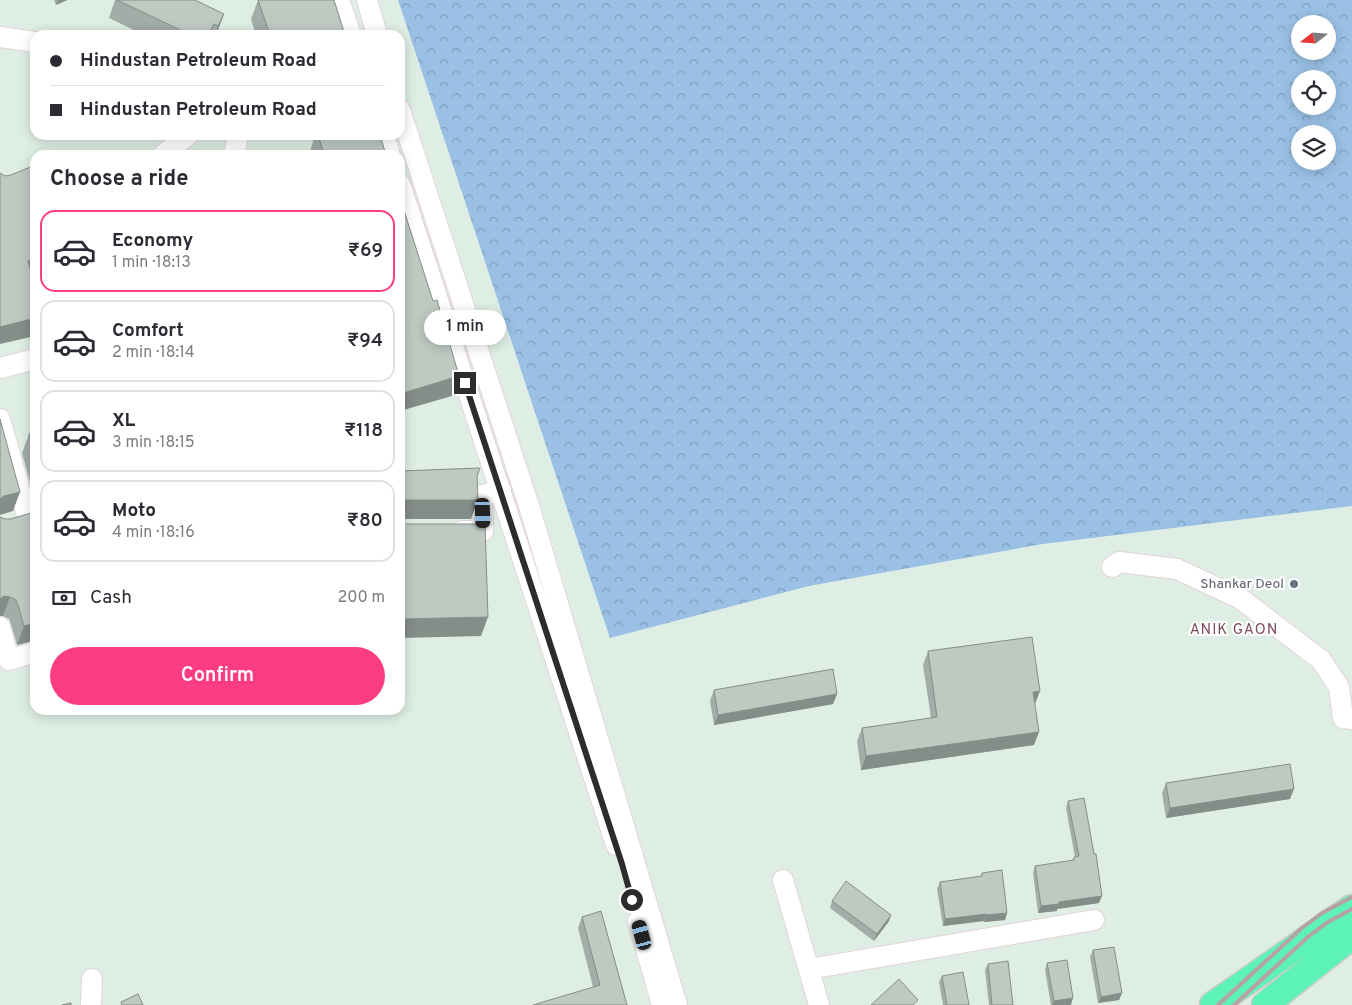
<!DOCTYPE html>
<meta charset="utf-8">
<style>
body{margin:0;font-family:Overpass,sans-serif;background:#f7f7f7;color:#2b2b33;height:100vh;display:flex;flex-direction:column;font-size:19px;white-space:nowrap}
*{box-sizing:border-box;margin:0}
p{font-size:16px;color:#7c7c81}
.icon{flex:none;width:28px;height:28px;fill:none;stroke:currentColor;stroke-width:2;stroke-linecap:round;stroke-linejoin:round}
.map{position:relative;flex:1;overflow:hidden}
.sheet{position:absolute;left:30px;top:150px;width:375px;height:565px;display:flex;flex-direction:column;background:#fff;border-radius:15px;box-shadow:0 2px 12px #0003}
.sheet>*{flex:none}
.top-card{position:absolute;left:30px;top:30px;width:375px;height:110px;border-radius:15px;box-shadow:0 2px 12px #0003;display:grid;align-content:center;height:110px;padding:0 20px;background:#fff}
.needle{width:32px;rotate:253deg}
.fabs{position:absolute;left:1291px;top:15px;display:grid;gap:10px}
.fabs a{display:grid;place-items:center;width:45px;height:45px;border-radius:50%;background:#fff;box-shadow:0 2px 12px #0003;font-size:25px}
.end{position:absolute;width:22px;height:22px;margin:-11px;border:6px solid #2c2c2c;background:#fff;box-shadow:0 0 0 2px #fff}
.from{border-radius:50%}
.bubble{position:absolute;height:35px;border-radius:18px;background:#fff;box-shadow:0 2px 12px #0003;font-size:16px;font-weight:600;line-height:35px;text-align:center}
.car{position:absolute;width:15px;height:30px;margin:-15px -8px;border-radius:6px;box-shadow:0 0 4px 1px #0007;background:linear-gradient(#222 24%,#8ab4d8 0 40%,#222 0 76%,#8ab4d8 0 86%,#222 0)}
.top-card b{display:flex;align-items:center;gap:18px;height:48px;font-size:19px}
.top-card b+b{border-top:1px solid #e1e1e2}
.top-card i{width:12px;height:12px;background:#2b2b33}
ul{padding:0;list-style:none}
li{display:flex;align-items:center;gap:15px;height:82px;margin:0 10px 8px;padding:0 10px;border:2px solid #e1e1e2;border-radius:15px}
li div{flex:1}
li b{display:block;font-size:19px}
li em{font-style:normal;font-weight:600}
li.selected{border-color:#fc3d82}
li>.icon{width:45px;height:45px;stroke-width:1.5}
h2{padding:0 20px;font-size:22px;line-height:60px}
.pay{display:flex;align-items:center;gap:12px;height:55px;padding:0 20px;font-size:19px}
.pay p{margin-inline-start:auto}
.button{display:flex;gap:10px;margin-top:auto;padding:10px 20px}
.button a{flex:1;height:58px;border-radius:30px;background:#fc3d82;color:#fff;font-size:20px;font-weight:600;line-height:58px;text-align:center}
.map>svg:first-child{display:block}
</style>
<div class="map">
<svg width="1352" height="1005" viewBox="0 0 1352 1005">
<defs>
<pattern id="forest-crowns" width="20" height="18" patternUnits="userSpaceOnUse" patternTransform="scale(1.25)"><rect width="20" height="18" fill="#9ac1e5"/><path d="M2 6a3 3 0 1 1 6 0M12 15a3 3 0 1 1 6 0" fill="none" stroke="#7e9dba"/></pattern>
</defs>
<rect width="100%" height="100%" fill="#deeee4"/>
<path fill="url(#forest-crowns)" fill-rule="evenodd" d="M398 0H1352V506L1043 544 809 586 610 638ZM1300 24H1328V51H1300ZM1300 79H1328V106H1300ZM1300 134H1328V161H1300Z"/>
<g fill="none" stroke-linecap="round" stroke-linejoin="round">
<defs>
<path id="minor" d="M339 0 351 35
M367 0 377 35
M0 37 35 42
M400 110 529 506 677 1005
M384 135 390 155
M163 155 188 135
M234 155 238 135
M400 184 616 845
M0 368 35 359
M0 419 28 519
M462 531H483L482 495 501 491
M1112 567 1119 562 1177 569 1241 599 1321 660 1339 687 1343 718 1352 719
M0 627 9 660 35 652
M783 880 819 1005
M638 921 662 1005
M809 969 1094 920
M91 1005 92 979"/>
<path id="major" d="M1213 1005 1352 908
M1265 1005 1352 936"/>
</defs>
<use href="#minor" stroke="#e5d3da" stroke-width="22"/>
<use href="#major" stroke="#ccc" stroke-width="29"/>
<use href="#minor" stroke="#fff" stroke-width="20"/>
<use href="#major" stroke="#5ef3b6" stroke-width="26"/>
<path stroke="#b6a1a7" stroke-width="4" d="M1218 1005 1302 928 1322 913 1352 897
M1234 1005 1309 936 1328 922 1352 909"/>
</g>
<path fill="#a3ada7" d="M54 0H67L56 5Z
M115 0H195L224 14 216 35H144L109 18Z
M258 0 345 35H256L251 19Z
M315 135H380L386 155H311L310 151Z
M35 432V500L22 453 29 434Z
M0 517 32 641 17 645 11 624 9 619 3 616H0Z
M928 651 1035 704 1034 745 861 770 857 741 862 728 931 718 923 665Z
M714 690 837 694 833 704 714 725 710 701Z
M1166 783 1290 799 1166 818 1162 793Z
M1068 801 1099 903 1057 909V911L1038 913 1033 873 1035 866 1072 861 1074 857H1075L1066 808Z
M982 873 1007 913 1005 920 984 922V921L943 926 937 889 940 882 981 876Z
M832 901 889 921 874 941 830 908Z
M582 917 627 1005 593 987 578 928Z
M1093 950 1122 993 1119 1000 1098 1003 1090 957Z
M1047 963 1071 1005H1051L1045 970Z
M988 964 1013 1005H989L985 970Z
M942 976 969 1005H943L939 982Z"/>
<path fill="#858d88" d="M58 0H67L56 5Z
M224 14 216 35H215L218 26Z
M35 259V276L21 280 28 261Z
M35 318V336L0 344V327Z
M459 376 452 396 400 411V394Z
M20 492 13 511 0 515V499L4 496Z
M406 500H478L471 519H400V503L401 501Z
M4 596 10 597 3 616H0V599Z
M488 617 481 636 400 638V619Z
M35 623V640L32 641 17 645 24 626Z
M1040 691 1035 704 1033 692Z
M837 694 833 704 714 725 718 715Z
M1039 732 1034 745 861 770 866 756Z
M1294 789 1290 799 1166 818 1170 808Z
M1102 896 1099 903 1057 909V911L1038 913 1041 906 1059 902Z
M1007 913 1005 920 984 922 987 915Z
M987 914 984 921 943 926 945 919Z
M891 915 889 921 874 941 877 934Z
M1122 993 1119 1000 1098 1003 1101 997Z
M1073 998 1071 1005H1052L1054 1001Z"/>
<path fill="#bec9c2" stroke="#858d88" d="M117 0H195L224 14 218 26 214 24 208 35H191Z
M258 0H334L345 35H270Z
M318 135H380L386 155H324Z
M35 165V259L28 261 35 287V318L0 327V173L5 176 11 175Z
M400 198 433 301 437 300 459 376 400 394Z
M0 419 20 492 4 496 0 499Z
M35 432V456L29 434Z
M480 468 477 476 478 500H406L401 501 400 503V471Z
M35 512V623L24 626 18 605 16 600 10 597 4 596 0 599V517L5 519H10Z
M400 521 406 524H483V525H485L488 617 400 619Z
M1032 637 1040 691 1033 692 1039 732 866 756 862 728 937 717 928 651Z
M833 669 837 694 718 715 714 690Z
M1290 764 1294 789 1170 808 1166 783Z
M1084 798 1094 854H1096L1102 896 1059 902V904L1041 906 1035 866 1074 860V857L1079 856 1068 801Z
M1002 870 1007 913 987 915V914L945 919 940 882 982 876V873Z
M846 881 891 915 877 934 832 901Z
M601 911 627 1005H533L600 985 582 917Z
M1114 947 1122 993 1101 997 1093 950Z
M1067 960 1073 998 1054 1001 1047 963Z
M1008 961 1013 1005H992L988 964Z
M963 972 969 1005H947L942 976Z
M899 979 918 1000 913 1005H871Z
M138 994 143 1005H122L121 1002Z
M71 1003V1005H62Z"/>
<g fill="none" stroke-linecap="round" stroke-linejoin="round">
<path stroke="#2c2c2c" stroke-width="6" d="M465 383 622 864 632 900"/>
</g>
<circle fill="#6b7280" stroke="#fff" stroke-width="2" cx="1294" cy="584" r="5"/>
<g text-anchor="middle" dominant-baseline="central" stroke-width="4.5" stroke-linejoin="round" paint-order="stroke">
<g font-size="14" fill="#5b616d" stroke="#fff" text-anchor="end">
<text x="1284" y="584">Shankar Deol</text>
</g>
<g font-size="15" letter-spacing="1" fill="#7e4b5d" stroke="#fff">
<text x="1234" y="630">ANIK GAON</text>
</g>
</g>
</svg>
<div class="fabs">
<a><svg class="needle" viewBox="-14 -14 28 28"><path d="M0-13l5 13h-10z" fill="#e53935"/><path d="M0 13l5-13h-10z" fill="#7c7c81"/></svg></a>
<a><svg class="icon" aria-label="locate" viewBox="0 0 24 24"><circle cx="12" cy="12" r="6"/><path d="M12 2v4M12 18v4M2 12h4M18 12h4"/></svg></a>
<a><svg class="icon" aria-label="layers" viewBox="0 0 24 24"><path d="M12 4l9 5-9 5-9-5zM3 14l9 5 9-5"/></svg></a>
</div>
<i class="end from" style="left:632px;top:900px"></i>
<i class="end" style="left:465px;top:383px"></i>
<div class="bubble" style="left:424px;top:310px;width:82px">1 min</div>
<i class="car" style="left:483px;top:513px;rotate:178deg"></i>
<i class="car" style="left:642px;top:935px;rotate:345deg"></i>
<div class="top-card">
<b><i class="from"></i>Hindustan Petroleum Road</b>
<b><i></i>Hindustan Petroleum Road</b>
</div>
<section class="sheet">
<h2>Choose a ride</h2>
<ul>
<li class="selected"><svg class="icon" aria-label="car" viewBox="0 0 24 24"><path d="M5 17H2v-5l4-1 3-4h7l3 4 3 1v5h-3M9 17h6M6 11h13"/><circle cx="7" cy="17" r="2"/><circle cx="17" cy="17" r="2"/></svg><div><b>Economy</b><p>1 min · 18:13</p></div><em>₹69</em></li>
<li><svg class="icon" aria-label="car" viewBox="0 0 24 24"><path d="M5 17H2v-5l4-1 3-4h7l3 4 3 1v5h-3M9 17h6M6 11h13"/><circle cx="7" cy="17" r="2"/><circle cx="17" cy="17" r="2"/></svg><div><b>Comfort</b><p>2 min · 18:14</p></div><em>₹94</em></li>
<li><svg class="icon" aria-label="car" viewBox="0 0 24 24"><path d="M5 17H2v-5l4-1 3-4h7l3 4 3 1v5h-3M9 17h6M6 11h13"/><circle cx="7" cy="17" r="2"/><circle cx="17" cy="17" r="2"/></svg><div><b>XL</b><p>3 min · 18:15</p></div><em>₹118</em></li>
<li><svg class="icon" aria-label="car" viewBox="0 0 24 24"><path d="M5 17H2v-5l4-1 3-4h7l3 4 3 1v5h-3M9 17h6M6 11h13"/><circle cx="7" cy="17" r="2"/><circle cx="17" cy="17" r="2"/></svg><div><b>Moto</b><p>4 min · 18:16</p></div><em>₹80</em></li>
</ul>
<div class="pay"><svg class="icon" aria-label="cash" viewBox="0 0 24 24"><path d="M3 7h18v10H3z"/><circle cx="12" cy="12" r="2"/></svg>Cash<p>200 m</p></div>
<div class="button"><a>Confirm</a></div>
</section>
</div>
